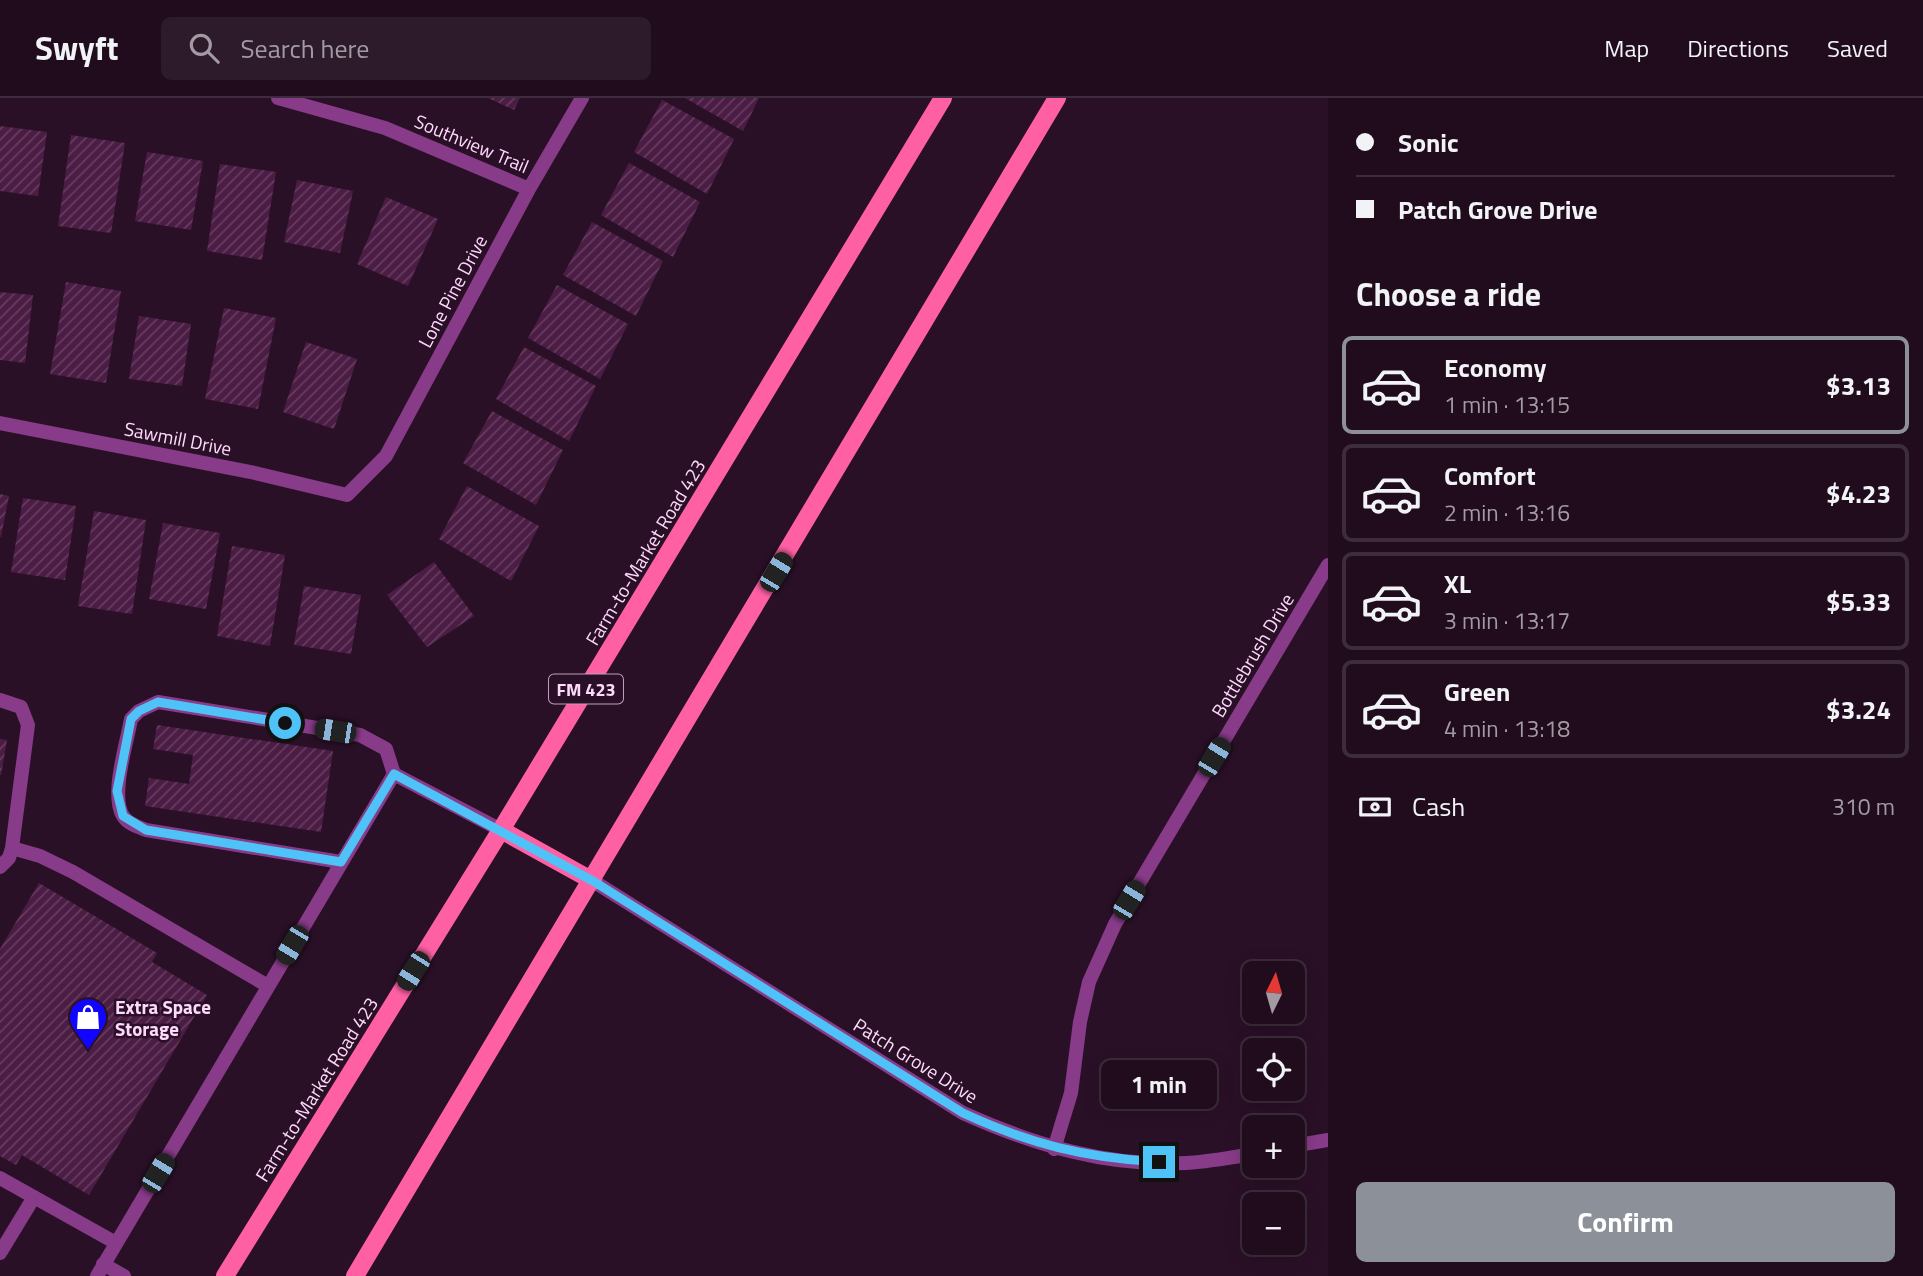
<!DOCTYPE html>
<meta charset="utf-8">
<style>
body{margin:0;font-family:"Titillium Web",sans-serif;background:#2d1a2a;color:#f1f3f6;height:100vh;display:flex;flex-direction:column;font-size:26px;white-space:nowrap}
*{box-sizing:border-box;margin:0}
p{font-size:23px;color:#a29ba4}
.icon{flex:none;width:38px;height:38px;fill:none;stroke:currentColor;stroke-width:2;stroke-linecap:round;stroke-linejoin:round}
.map{position:relative;flex:1;overflow:hidden}
.drawer{display:flex;flex-direction:column;background:#200c1d;width:595px}
.drawer>*{flex:none}
.hud{display:grid;align-content:center;height:154px;padding:0 28px;background:#200c1d}
.needle{width:46px;rotate:5deg}
.tools{position:absolute;left:1242px;top:863px;display:grid;gap:14px}
.tools a{display:grid;place-items:center;width:63px;height:63px;border-radius:10px;background:#200c1d;box-shadow:0 4px 18px #0003,0 0 0 2px #3d2c3b;font-size:35px}
.end{position:absolute;width:32px;height:32px;margin:-16px;border:9px solid #4fc3f7;background:#111;box-shadow:0 0 0 4px #111}
.from{border-radius:50%}
.bubble{position:absolute;height:49px;border-radius:10px;background:#200c1d;box-shadow:0 4px 18px #0003,0 0 0 2px #3d2c3b;font-size:23px;font-weight:700;line-height:49px;text-align:center}
.car{position:absolute;width:21px;height:42px;margin:-21px -10px;border-radius:9px;box-shadow:0 0 5px 2px #0007;background:linear-gradient(#222 24%,#8ab4d8 0 40%,#222 0 76%,#8ab4d8 0 86%,#222 0)}
.hud b{display:flex;align-items:center;gap:24px;height:66px;font-size:26px}
.hud b+b{border-top:2px solid #3d2c3b}
.hud i{width:18px;height:18px;background:#f1f3f6}
ul{padding:0;list-style:none}
li{display:flex;align-items:center;gap:21px;height:98px;margin:0 14px 10px;padding:0 14px;border:4px solid #3d2c3b;border-radius:10px}
li div{flex:1}
li b{display:block;font-size:26px}
li em{font-style:normal;font-weight:700}
li.selected{border-color:#8c9099}
li>.icon{width:63px;height:63px;stroke-width:1.5}
h2{padding:0 28px;font-size:32px;line-height:84px}
.pay{display:flex;align-items:center;gap:18px;height:77px;padding:0 28px;font-size:26px}
.pay p{margin-inline-start:auto}
.action{display:flex;gap:14px;margin-top:auto;padding:14px 28px}
.action a{flex:1;height:80px;border-radius:10px;background:#8c9099;color:#fff;font-size:28px;font-weight:700;line-height:80px;text-align:center}
header{display:flex;align-items:center;gap:42px;box-sizing:border-box;height:98px;padding:0 35px;background:#200c1d;border-bottom:2px solid #3d2c3b}
header strong{font-size:33px}
nav{display:flex;gap:38px;margin-inline-start:auto;font-size:24px}
.search{width:490px;height:63px;background:#2d1a2a;display:flex;align-items:center;gap:18px;box-sizing:border-box;padding:0 24px;border-radius:10px;color:#a29ba4;font-size:26px}
main{display:flex;flex:1;min-height:0}
.map>svg:first-child{display:block}
</style>
<header>
<strong>Swyft</strong>
<div class="search"><svg class="icon" aria-label="search" viewBox="0 0 24 24"><circle cx="10" cy="10" r="6"/><path d="M15 15l6 6"/></svg>Search here</div>
<nav><a>Map</a><a>Directions</a><a>Saved</a></nav>
</header>
<main>
<div class="map">
<svg width="1328" height="1178" viewBox="0 0 1328 1178">
<defs>
<pattern id="building-hatch" width="6" height="6" patternUnits="userSpaceOnUse" patternTransform="scale(1.75)"><rect width="6" height="6" fill="#4b1c44"/><path d="M-1 1l2-2M0 6l6-6M5 7l2-2" fill="none" stroke="#663c60"/></pattern>
</defs>
<rect width="100%" height="100%" fill="#2a1027"/>
<path fill="url(#building-hatch)" d="M488 0H520L514 12Z
M685 0H759L743 33Z
M662 2 734 41 707 96 634 54Z
M0 28 47 34 38 98 0 93Z
M71 37 125 45 111 135 58 128Z
M147 54 203 63 191 132 135 123Z
M629 65 700 104 673 159 601 117Z
M220 66 276 74 262 162 207 153Z
M297 82 353 93 340 155 284 144Z
M386 99 438 121 408 188 357 166Z
M592 124 663 163 636 218 563 177Z
M66 184 121 193 106 285 50 276Z
M557 187 628 226 600 281 528 240Z
M0 194 33 197 25 265 0 262Z
M224 210 276 220 258 311 205 301Z
M139 218 191 226 182 288 129 281Z
M306 244 357 261 334 331 283 314Z
M524 249 596 288 569 343 496 301Z
M492 313 563 352 536 407 463 365Z
M467 388 539 428 511 483 439 441Z
M0 396 9 398 1 439H0Z
M23 400 76 408 65 482 11 474Z
M94 413 146 422 132 516 78 508Z
M163 425 220 435 206 511 149 501Z
M232 448 285 457 270 548 217 538Z
M434 464 474 518 427 549 387 497Z
M304 488 361 497 351 556 294 547Z
M157 627 333 653 321 734 145 708 149 680 189 686 193 657 153 651Z
M0 641 7 642 1 677H0Z
M39 785 157 855 152 864 207 897 89 1097 22 1057 16 1067 0 1058V851Z"/>
<g fill="none" stroke-linecap="round" stroke-linejoin="round">
<path stroke="#883b89" stroke-width="14" d="M0 602 21 609 28 627 12 750 9 760 0 769
M12 750 40 758 73 774 268 888
M341 764 146 732C138 729 128 726 123 718 110 697 127 645 131 621L139 613 158 604 360 637 386 651 394 676
M0 1080 116 1145
M0 1155 34 1099
M103 1166 124 1178
M97 1178 394 676 501 732"/>
<path stroke="#883b89" stroke-width="14" d="M278 0 385 30 529 91
M0 325 255 375 347 397 386 358 529 91 582 0
M593 783 963 1015C1034 1047 1107 1069 1186 1065 1209 1064 1232 1059 1255 1056
M1293 1048 1328 1042
M1054 1051 1071 995 1080 924 1089 884 1115 826 1328 467"/>
<path stroke="#ff60a4" stroke-width="18" d="M501 732 593 783
M225 1178 501 732 943 0
M355 1178 1057 0"/>
</g>
<g fill="none" stroke-linecap="round" stroke-linejoin="round">
<path stroke="#4fc3f7" stroke-width="9" d="M285 625 158 604 139 613 131 621 117 693 123 718 146 732 341 764 394 676 593 783 963 1015C1030 1046 1085 1060 1159 1064"/>
</g>
<defs>
<symbol id="shop-pin" viewBox="-11 -11 22 30"><path d="M0 17L-7.5 6A9.5 9.5 0 1 1 7.5 6Z" fill="#1105ff" stroke="#2a1027"/><path d="M-5-2.5h2.3a2.7 3.5 0 0 1 5.4 0H5L5.5 6h-11ZM-1.5-2.5h3a1.5 2.3 0 0 0-3 0Z" fill="#fff"/></symbol>
</defs>
<g fill-rule="evenodd">
<use href="#shop-pin" x="66" y="897" width="44" height="60"/>
</g>
<g text-anchor="middle" dominant-baseline="central" stroke-width="5" stroke-linejoin="round" paint-order="stroke">
<rect fill="#2a1027" stroke="#bf9dbd" stroke-width="2" x="549" y="576.5" width="74" height="29" rx="5"/>
<g font-size="18" font-weight="bold" fill="#ffd9fd">
<text x="586" y="591">FM 423</text>
</g>
<g font-size="19" fill="#ffd9fd" stroke="#2a1027">
<text transform="translate(472 45) rotate(23)">Southview Trail</text>
<text transform="translate(452 193) rotate(-62)">Lone Pine Drive</text>
<text transform="translate(178 340) rotate(11)">Sawmill Drive</text>
<text transform="translate(645 454) rotate(-59)">Farm-to-Market Road 423</text>
<text transform="translate(1252 557) rotate(-59)">Bottlebrush Drive</text>
<text transform="translate(916 962) rotate(32)">Patch Grove Drive</text>
<text transform="translate(316 991) rotate(-58)">Farm-to-Market Road 423</text>
</g>
<g font-size="19" font-weight="bold" fill="#ffd9fd" stroke="#2a1027" text-anchor="start">
<text x="115" y="908">Extra Space<tspan x="115" dy="22">Storage</tspan></text>
</g>
</g>
</svg>
<div class="tools">
<a><svg class="needle" viewBox="-14 -14 28 28"><path d="M0-13l5 13h-10z" fill="#e53935"/><path d="M0 13l5-13h-10z" fill="#a29ba4"/></svg></a>
<a><svg class="icon" aria-label="locate" viewBox="0 0 24 24"><circle cx="12" cy="12" r="6"/><path d="M12 2v4M12 18v4M2 12h4M18 12h4"/></svg></a>
<a>+</a>
<a>−</a>
</div>
<i class="end from" style="left:285px;top:625px"></i>
<i class="end" style="left:1159px;top:1064px"></i>
<div class="bubble" style="left:1101px;top:962px;width:116px">1 min</div>
<i class="car" style="left:776px;top:474px;rotate:31deg"></i>
<i class="car" style="left:335px;top:633px;rotate:279deg"></i>
<i class="car" style="left:1214px;top:659px;rotate:31deg"></i>
<i class="car" style="left:1129px;top:802px;rotate:31deg"></i>
<i class="car" style="left:292px;top:847px;rotate:211deg"></i>
<i class="car" style="left:413px;top:873px;rotate:212deg"></i>
<i class="car" style="left:158px;top:1075px;rotate:31deg"></i>
</div>
<section class="drawer">
<div class="hud">
<b><i class="from"></i>Sonic</b>
<b><i></i>Patch Grove Drive</b>
</div>
<h2>Choose a ride</h2>
<ul>
<li class="selected"><svg class="icon" aria-label="car" viewBox="0 0 24 24"><path d="M5 17H2v-5l4-1 3-4h7l3 4 3 1v5h-3M9 17h6M6 11h13"/><circle cx="7" cy="17" r="2"/><circle cx="17" cy="17" r="2"/></svg><div><b>Economy</b><p>1 min · 13:15</p></div><em>$3.13</em></li>
<li><svg class="icon" aria-label="car" viewBox="0 0 24 24"><path d="M5 17H2v-5l4-1 3-4h7l3 4 3 1v5h-3M9 17h6M6 11h13"/><circle cx="7" cy="17" r="2"/><circle cx="17" cy="17" r="2"/></svg><div><b>Comfort</b><p>2 min · 13:16</p></div><em>$4.23</em></li>
<li><svg class="icon" aria-label="car" viewBox="0 0 24 24"><path d="M5 17H2v-5l4-1 3-4h7l3 4 3 1v5h-3M9 17h6M6 11h13"/><circle cx="7" cy="17" r="2"/><circle cx="17" cy="17" r="2"/></svg><div><b>XL</b><p>3 min · 13:17</p></div><em>$5.33</em></li>
<li><svg class="icon" aria-label="car" viewBox="0 0 24 24"><path d="M5 17H2v-5l4-1 3-4h7l3 4 3 1v5h-3M9 17h6M6 11h13"/><circle cx="7" cy="17" r="2"/><circle cx="17" cy="17" r="2"/></svg><div><b>Green</b><p>4 min · 13:18</p></div><em>$3.24</em></li>
</ul>
<div class="pay"><svg class="icon" aria-label="cash" viewBox="0 0 24 24"><path d="M3 7h18v10H3z"/><circle cx="12" cy="12" r="2"/></svg>Cash<p>310 m</p></div>
<div class="action"><a>Confirm</a></div>
</section>
</main>
